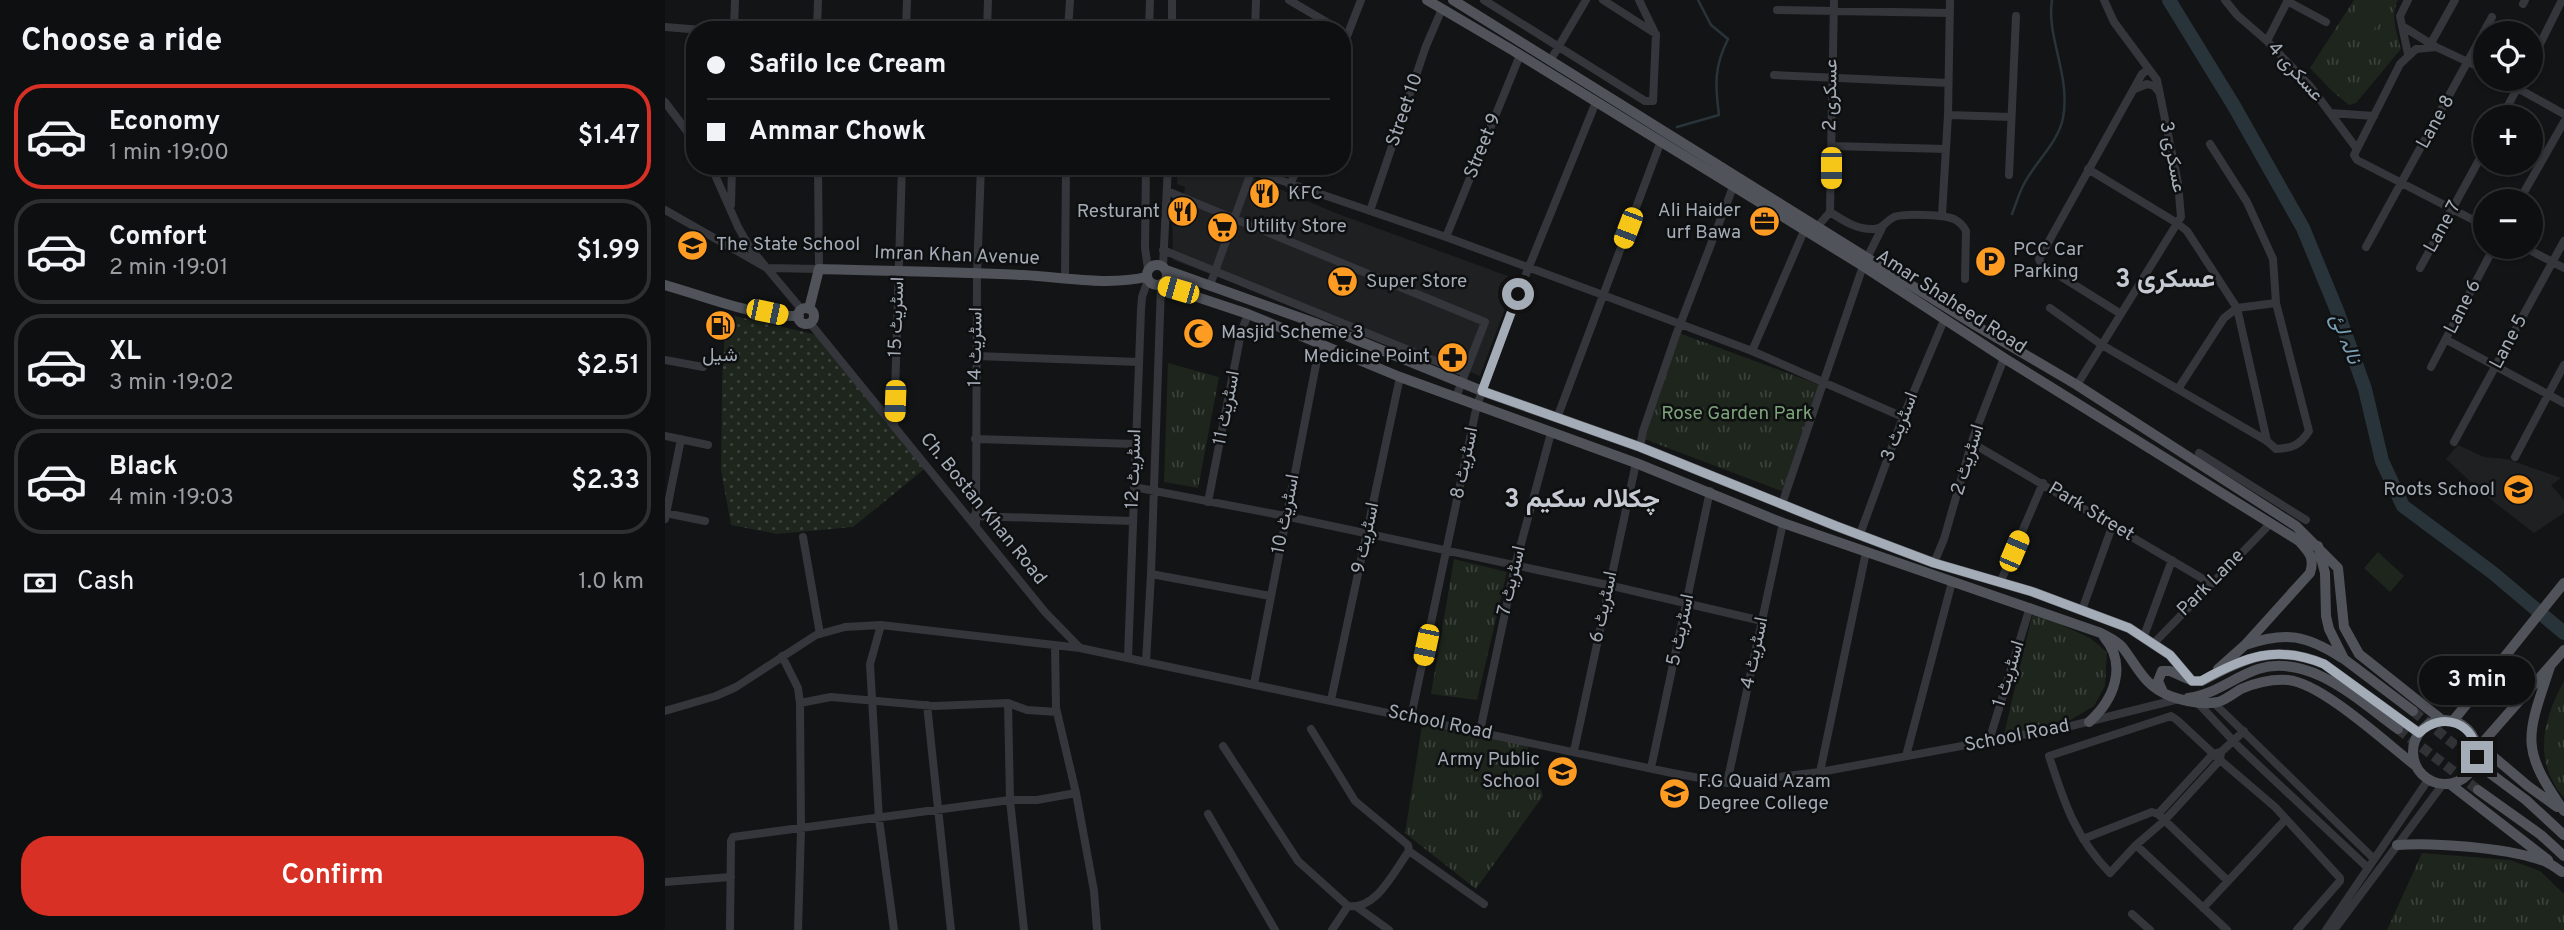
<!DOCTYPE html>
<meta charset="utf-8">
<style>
body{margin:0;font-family:Overpass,Vazirmatn,sans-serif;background:#1c1d1e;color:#f1f3f6;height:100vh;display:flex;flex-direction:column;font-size:26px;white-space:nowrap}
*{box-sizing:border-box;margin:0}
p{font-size:23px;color:#9b9c9f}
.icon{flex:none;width:38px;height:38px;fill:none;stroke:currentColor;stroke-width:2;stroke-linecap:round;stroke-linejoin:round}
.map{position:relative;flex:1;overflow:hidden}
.sheet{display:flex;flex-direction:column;background:#0e0f10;width:665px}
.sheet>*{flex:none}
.hud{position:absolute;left:21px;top:21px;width:665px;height:154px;border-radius:28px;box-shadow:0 2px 5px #0004,0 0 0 2px #2e2f30;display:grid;align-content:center;height:154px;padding:0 21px;background:#0e0f10}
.buttons{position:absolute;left:1808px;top:21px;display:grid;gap:14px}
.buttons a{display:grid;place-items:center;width:70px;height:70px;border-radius:50%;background:#0e0f10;box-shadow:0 2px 5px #0004,0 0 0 2px #2e2f30;font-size:35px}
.end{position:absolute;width:32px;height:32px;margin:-16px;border:9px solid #a4acb7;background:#111;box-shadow:0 0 0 4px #111}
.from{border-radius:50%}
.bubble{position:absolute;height:49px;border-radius:24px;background:#0e0f10;box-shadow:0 2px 5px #0004,0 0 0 2px #2e2f30;font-size:23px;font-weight:600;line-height:49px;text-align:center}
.car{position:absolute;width:21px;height:42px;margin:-21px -10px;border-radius:9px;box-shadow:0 0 5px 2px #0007;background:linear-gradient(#f5c518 24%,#345 0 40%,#f5c518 0 76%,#345 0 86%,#f5c518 0)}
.hud b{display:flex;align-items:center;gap:24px;height:66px;font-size:26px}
.hud b+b{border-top:2px solid #2e2f30}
.hud i{width:18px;height:18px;background:#f1f3f6}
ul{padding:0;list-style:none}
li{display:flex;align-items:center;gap:21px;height:105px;margin:0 14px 10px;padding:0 7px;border:4px solid #2e2f30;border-radius:28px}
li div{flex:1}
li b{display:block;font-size:26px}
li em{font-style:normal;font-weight:600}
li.current{border-color:#d93025}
li>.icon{width:63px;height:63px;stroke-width:1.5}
h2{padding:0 21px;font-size:32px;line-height:84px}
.pay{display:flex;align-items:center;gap:18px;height:77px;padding:0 21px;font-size:26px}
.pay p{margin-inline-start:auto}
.button{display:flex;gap:14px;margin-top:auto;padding:14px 21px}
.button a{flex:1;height:80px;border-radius:28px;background:#d93025;color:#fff;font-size:28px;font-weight:600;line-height:80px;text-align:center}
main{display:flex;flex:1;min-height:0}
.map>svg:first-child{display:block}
</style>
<main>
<section class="sheet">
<h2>Choose a ride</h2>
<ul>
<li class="current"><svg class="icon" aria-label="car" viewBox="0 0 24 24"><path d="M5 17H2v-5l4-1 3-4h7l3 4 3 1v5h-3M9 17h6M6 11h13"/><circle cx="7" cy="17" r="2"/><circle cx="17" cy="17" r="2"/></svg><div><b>Economy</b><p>1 min · 19:00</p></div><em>$1.47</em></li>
<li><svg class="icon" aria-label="car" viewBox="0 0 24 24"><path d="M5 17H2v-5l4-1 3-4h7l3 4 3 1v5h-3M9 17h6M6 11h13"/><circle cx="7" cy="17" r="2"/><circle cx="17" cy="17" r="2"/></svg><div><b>Comfort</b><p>2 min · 19:01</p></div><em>$1.99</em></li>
<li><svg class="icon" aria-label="car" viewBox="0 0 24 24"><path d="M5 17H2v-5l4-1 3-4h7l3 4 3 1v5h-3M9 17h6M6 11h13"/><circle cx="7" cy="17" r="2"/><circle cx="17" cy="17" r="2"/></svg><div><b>XL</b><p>3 min · 19:02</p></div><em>$2.51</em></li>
<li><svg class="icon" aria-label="car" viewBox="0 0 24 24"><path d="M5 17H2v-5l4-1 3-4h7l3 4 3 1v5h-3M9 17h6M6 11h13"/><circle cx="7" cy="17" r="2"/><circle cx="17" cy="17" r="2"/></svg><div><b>Black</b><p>4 min · 19:03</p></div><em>$2.33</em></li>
</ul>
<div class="pay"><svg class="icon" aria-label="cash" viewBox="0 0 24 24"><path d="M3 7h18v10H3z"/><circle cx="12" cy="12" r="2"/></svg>Cash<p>1.0 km</p></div>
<div class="button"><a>Confirm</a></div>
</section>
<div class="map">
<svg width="1899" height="930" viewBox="0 0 1899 930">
<defs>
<pattern id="grass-dots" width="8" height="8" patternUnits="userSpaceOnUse" patternTransform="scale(1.75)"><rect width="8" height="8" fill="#1d251d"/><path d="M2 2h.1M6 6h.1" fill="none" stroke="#3b423c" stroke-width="1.8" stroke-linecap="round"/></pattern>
<pattern id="park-tufts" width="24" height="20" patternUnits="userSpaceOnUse" patternTransform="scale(1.75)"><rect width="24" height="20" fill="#1d251d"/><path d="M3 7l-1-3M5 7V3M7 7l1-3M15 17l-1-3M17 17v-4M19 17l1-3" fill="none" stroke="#3b423c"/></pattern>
</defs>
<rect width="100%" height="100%" fill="#131415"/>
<path fill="#1f2022" d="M513 166H561L668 212 851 279 815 376 508 260 507 199 518 203 520 187 512 184Z
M1793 445 1819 457 1842 459 1896 478 1886 485 1899 500V513L1869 533 1820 495 1781 459Z"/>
<path fill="url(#grass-dots)" d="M61 314 148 334 167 349 262 467 188 527 112 534 66 525 56 471 57 381Z"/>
<path fill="url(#park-tufts)" d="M1689 0H1733C1725 15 1732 34 1736 49L1691 103 1684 105 1667 91 1645 68Z
M1014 333 1155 385 1119 492 974 437Z
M503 363 554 377 533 488 499 482Z
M789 559 842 572 812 700 766 694Z
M1368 612 1425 638 1442 652 1440 686 1429 706 1390 729 1339 734Z
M1899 681V798C1868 761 1877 721 1899 681Z
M758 719 861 741 878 796 811 889 740 833Z
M1757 853 1845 860 1875 871 1899 894V930H1722Z"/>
<path fill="#1d251d" d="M1696 0H1720L1724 2 1703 40 1680 28Z
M1713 552 1739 576 1725 592 1699 568Z"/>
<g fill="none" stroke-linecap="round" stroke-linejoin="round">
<path stroke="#29343a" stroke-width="2.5" d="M1012 127 1054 115C1050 84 1049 67 1063 39L1046 25 1033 0
M1347 214C1351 204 1354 193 1359 184 1370 162 1393 143 1398 118 1406 75 1381 37 1387 0"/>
<path stroke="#29343a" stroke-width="14" d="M1504 0 1569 106 1638 228 1673 313 1700 389 1717 461 1738 506 1828 573 1899 633"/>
<path stroke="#303235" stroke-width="10" stroke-dasharray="10 5" stroke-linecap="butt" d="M1748 711 1822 771
M1733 729 1813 790"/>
<path stroke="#34363b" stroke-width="8" d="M624 0 675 30
M819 0 980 101H988L991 34 938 0
M974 0 989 31
M1560 0 1572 15 1602 41 1645 86 1692 149
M1743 0 1735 16 1737 26 1771 47
M1622 1 1661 22
M1858 4 1860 0
M1112 10 1285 13
M1737 26 1743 54
M0 27 37 30
M69 30 70 0
M152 30 153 0
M241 30 242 0
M322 30 323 0
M403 30 405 0
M484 30 485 0
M507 30V0
M590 30 591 0
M1602 41 1623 0
M1766 43 1790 0
M677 49 696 0
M885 61 921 0
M1866 62 1897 0
M1820 70 1771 47 1751 49 1735 64 1689 155 1692 160 1820 226
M1109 75 1283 83
M1836 79 1899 114
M1470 89 1482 84 1489 86 1494 92
M0 102 30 142
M1666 113 1709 116
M1283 115 1346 117
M1837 117 1857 79
M1166 146 1281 149
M46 166 73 227 85 248 137 310
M481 166 480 248 483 269
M574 166 781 237 938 295 1087 351 1238 417
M1423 169 1512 223 1522 231 1572 308 1602 441
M1344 175 1351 16
M625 185 633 166
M502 191 820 322 791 397
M1854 201 1899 122
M66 205 67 166
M0 210 102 268 154 269 153 166
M705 211 761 46 777 9
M1165 212C1178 220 1190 229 1206 229 1218 230 1219 222 1229 217 1239 213 1280 215 1289 219 1295 222 1298 225 1301 231L1300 279
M1277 215 1283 115 1285 0
M1152 227 1165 212 1169 0
M781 237 855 55
M1701 247 1827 17
M1859 247 1899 268
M498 250 800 373
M1202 258 1217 228
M498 266 503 166
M1755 268 1820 149
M400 278 401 166
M545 285 588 167
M1385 308 1437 345 1602 441 1611 449C1628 448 1635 445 1644 431L1611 303 1608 259 1582 202 1545 144
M1456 314 1376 264 1374 259 1477 74 1484 69
M145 323 380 612 415 648
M1782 340 1899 403
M1087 351 1139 231
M311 356 474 362
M0 360 38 367
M1766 367 1829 247
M1412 385 1516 217 1513 183 1492 80 1449 22 1439 0
M1513 389 1559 318 1572 308 1611 303
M892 418 996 141
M229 426 237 166
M0 436 43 445
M310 439 470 444
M1789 442 1899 241
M1307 443 1545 583
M975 447 978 431 1011 335 1068 187
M1534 453 1641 520
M1850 457 1899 365
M469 487 620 516 943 585 1097 621
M543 502 576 333 583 314
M1117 504 1198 266
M0 513 40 521
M309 516 468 521
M0 519 16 439
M311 525 312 274 316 166
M1195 534 1238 417 1279 320
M138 537 155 634
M1269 563 1279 539 1308 438 1339 358
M486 574 605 596
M1335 583 1378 483
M1417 610 1448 524
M216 625 205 664 214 819 229 930
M1479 636 1507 560
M1489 643 1605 524
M390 645 391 708 411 793 429 891 432 930
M117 656 133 688 135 703 136 830 133 930
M463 658 476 310 477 297 483 280
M481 662 486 574 496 285
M589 684 655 344
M666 700 735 377
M1532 702 1575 748 1702 867
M135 703 166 697 269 706 343 703 362 710 392 712
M343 703 345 800 359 930
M1549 703 1708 858
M262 705 286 930
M0 711 51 696 71 687 151 635 180 627 216 625 415 648 1007 773 1062 783 1155 772 1406 726 1514 699
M746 717 812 405 863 269 931 102
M646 729 690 801 743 845 744 851 819 904
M815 731 850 566 886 433
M1324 741 1365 607
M558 746 633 861 683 906C712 910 729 871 744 851
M909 751 971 463
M1556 752 1555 760 1499 821 1471 845 1445 873C1410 837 1399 802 1384 756L1506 716 1512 720 1555 760 1610 807 1675 878V881L1632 930
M1241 756 1287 582
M986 768 1045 491
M1155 772 1201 552
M1062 783 1118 523
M543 814 610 930
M1493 814 1548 754 1556 752 1579 731
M1418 839 1487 812 1493 814 1563 881
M1471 845 1562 930
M0 882 66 877
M692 907 724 930
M1538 908 1620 820
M1467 914 1485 930
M65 930 66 841 68 837 345 800H372L411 793
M667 930 683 906
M1661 930 1763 780
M1669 930 1778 784"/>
<path stroke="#50535a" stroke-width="10" d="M762 0 847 50 1198 266 1339 358 1634 541C1644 552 1650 558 1645 573L1580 645 1553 669
M788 0 1310 325 1412 385 1631 526 1673 568 1679 627 1694 654 1777 720
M482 275a10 10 0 1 1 20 0a10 10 0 1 1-20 0Z
M501 270 650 323 817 391 975 447 1171 526 1269 563 1368 592 1464 628 1505 655 1527 681H1537C1580 657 1611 644 1659 664L1754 733
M0 285C42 297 89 317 134 316
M496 285 583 314 735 377 971 463 1118 523 1436 633C1443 637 1453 641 1458 648 1473 667 1479 686 1505 696 1519 701 1538 705 1553 702 1561 700 1569 693 1576 689 1590 683 1608 679 1623 680 1657 683 1722 744 1751 766
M133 316a8 8 0 1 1 16 0a8 8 0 1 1-16 0Z
M144 309 154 269C222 271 290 272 358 275 398 277 442 286 481 277
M1653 546 1660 573 1661 616 1664 629 1679 659 1748 711
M1580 645C1621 631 1641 635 1677 658
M1885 667C1861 738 1855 748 1899 811
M1823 678 1828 690 1836 700 1852 702
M1498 692 1493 681 1497 671H1505L1523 679
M1523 698C1549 695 1569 677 1593 669 1646 653 1694 701 1733 729
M1748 752a32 32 0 1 1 64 0a32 32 0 1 1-64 0Z
M1788 721 1899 583
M1424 722C1449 700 1463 665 1439 637
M1811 745 1819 741 1899 650
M1812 749 1818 748 1863 786 1892 807
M1822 771 1861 800 1899 835
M1785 784 1883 860
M1813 790 1876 835 1899 856
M1732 845C1768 842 1839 848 1873 859 1882 861 1890 867 1897 872"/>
</g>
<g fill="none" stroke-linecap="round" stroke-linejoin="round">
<path stroke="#a4acb7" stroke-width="9" d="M853 294 817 391 975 447 1171 526 1269 563 1368 592 1464 628 1505 655 1527 681H1536C1579 657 1611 644 1659 664L1754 733C1777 710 1812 723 1812 757"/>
</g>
<defs>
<symbol id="restaurant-disc" viewBox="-11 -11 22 22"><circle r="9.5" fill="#fe9b22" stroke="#0e0f10"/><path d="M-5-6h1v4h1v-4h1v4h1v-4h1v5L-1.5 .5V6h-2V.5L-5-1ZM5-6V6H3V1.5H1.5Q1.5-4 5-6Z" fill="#111"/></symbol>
<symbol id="office-disc" viewBox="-11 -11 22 22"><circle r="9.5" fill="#fe9b22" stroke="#0e0f10"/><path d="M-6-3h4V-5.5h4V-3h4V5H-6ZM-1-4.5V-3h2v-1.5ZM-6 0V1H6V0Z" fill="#111"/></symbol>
<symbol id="supermarket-disc" viewBox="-11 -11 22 22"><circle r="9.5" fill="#fe9b22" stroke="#0e0f10"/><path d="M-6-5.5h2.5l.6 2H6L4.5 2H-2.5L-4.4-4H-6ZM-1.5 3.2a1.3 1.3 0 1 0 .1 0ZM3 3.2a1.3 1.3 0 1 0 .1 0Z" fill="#111"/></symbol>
<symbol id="school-disc" viewBox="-11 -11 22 22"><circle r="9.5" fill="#fe9b22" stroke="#0e0f10"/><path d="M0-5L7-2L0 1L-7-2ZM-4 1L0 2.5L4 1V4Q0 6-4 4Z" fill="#111"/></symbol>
<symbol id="parking-disc" viewBox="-11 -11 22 22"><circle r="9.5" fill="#fe9b22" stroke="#0e0f10"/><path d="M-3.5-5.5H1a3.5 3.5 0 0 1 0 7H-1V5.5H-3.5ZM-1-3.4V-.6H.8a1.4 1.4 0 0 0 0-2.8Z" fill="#111"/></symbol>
<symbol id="fuel-disc" viewBox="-11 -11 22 22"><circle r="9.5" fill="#fe9b22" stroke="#0e0f10"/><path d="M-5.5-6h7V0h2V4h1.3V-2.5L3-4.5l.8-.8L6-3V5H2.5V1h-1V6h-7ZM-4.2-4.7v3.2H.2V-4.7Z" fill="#111"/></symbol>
<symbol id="mosque-disc" viewBox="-11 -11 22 22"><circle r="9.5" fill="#fe9b22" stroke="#0e0f10"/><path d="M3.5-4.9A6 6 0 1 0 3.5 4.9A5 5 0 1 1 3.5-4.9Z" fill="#111"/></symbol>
<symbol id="pharmacy-disc" viewBox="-11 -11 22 22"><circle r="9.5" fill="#fe9b22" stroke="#0e0f10"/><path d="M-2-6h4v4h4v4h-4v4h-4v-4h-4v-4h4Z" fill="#111"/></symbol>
<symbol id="university-disc" viewBox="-11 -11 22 22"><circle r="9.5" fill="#fe9b22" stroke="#0e0f10"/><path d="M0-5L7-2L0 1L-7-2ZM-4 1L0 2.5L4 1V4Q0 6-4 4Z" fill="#111"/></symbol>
</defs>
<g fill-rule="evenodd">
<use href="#restaurant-disc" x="582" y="176" width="35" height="35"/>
<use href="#restaurant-disc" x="500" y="194" width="35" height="35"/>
<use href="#office-disc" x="1082" y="204" width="35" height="35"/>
<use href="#supermarket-disc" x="540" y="210" width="35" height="35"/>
<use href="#school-disc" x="10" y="228" width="35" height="35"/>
<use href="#parking-disc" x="1308" y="244" width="35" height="35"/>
<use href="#supermarket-disc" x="660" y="264" width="35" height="35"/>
<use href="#fuel-disc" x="38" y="308" width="35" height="35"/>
<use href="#mosque-disc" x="516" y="316" width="35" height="35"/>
<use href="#pharmacy-disc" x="770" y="340" width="35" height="35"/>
<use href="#school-disc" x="1836" y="472" width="35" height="35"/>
<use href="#school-disc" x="880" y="754" width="35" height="35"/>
<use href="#university-disc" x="992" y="776" width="35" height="35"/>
</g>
<g text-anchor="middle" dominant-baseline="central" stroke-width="5" stroke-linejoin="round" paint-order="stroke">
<g font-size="19" fill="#a4acb7" stroke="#0e0f10">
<text transform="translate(1630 72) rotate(48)">عسکری 4</text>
<text transform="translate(1166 95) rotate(-89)">عسکری 2</text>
<text transform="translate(740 110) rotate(-71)">Street 10</text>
<text transform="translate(1771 122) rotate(-61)">Lane 8</text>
<text transform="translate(818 146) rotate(-68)">Street 9</text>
<text transform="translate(1507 157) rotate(79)">عسکری 3</text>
<text transform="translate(1778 227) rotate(-61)">Lane 7</text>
<text transform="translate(292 256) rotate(2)">Imran Khan Avenue</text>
<text transform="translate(1286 302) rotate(33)">Amar Shaheed Road</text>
<text transform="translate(1798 307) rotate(-63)">Lane 6</text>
<text transform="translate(232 317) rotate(-88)">اسٹریٹ 15</text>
<text transform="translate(1844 342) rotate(-62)">Lane 5</text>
<text transform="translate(311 347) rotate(-89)">اسٹریٹ 14</text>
<text transform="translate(562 408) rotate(-79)">اسٹریٹ 11</text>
<text transform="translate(1235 427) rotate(-69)">اسٹریٹ 3</text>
<text transform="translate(1303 460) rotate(-73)">اسٹریٹ 2</text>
<text transform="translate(800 463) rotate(-78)">اسٹریٹ 8</text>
<text transform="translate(469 469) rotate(-88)">اسٹریٹ 12</text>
<text transform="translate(318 509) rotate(51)">Ch. Bostan Khan Road</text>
<text transform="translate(1426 512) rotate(31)">Park Street</text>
<text transform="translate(621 514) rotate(-79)">اسٹریٹ 10</text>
<text transform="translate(701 538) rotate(-78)">اسٹریٹ 9</text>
<text transform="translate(847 581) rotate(-77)">اسٹریٹ 7</text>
<text transform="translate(1546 583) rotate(-45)">Park Lane</text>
<text transform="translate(939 607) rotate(-78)">اسٹریٹ 6</text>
<text transform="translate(1016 630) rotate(-78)">اسٹریٹ 5</text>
<text transform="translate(1090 653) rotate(-78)">اسٹریٹ 4</text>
<text transform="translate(1344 674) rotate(-73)">اسٹریٹ 1</text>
<text transform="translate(775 723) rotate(12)">School Road</text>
<text transform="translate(1352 736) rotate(-11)">School Road</text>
</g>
<g font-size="19" fill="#a4acb7" stroke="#0e0f10" text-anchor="start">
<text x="623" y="194">KFC</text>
<text x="1076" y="211" text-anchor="end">Ali Haider<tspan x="1076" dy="22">urf Bawa</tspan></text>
<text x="495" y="212" text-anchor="end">Resturant</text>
<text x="580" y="227">Utility Store</text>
<text x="51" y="245">The State School</text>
<text x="1348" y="250">PCC Car<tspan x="1348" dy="22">Parking</tspan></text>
<text x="701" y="282">Super Store</text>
<text x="556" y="333">Masjid Scheme 3</text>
<text x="55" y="356" text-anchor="middle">شیل</text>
<text x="765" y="357" text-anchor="end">Medicine Point</text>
<text x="1830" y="490" text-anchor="end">Roots School</text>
<text x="875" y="760" text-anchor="end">Army Public<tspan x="875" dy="22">School</tspan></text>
<text x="1033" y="782">F.G Quaid Azam<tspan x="1033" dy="22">Degree College</tspan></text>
</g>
<g font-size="19" fill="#7ca379" stroke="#0e0f10">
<text x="1072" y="414">Rose Garden Park</text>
</g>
<g font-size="21" font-style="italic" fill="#789fb4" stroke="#0e0f10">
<text transform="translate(1680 339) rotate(69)">نالہ لئ</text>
</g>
<g font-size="26" font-weight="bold" fill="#c5cad2" stroke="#0e0f10">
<text x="1500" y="280">عسکری 3</text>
<text x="917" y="500">چکلالہ سکیم 3</text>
</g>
</g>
</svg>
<div class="buttons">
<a><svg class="icon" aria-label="locate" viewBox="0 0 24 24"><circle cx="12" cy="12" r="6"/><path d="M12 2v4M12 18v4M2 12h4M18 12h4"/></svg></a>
<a>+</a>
<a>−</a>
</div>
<i class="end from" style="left:853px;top:294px"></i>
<i class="end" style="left:1812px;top:757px"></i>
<div class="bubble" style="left:1754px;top:656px;width:116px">3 min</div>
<i class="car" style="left:1166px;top:168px;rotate:180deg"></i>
<i class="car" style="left:963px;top:228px;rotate:201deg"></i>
<i class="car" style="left:513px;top:290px;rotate:286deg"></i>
<i class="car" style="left:102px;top:312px;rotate:102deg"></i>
<i class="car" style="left:230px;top:401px;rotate:182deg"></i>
<i class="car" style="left:1349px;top:551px;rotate:23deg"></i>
<i class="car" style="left:761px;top:645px;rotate:192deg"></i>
<div class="hud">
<b><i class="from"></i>Safilo Ice Cream</b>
<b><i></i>Ammar Chowk</b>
</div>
</div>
</main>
